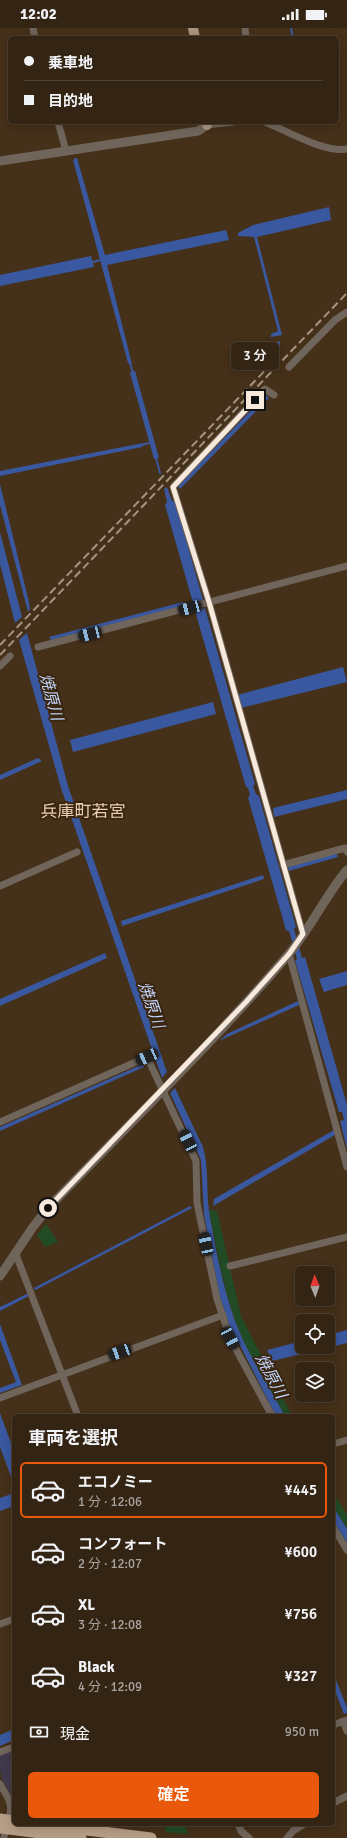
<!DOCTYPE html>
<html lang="ja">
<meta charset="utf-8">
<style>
body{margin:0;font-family:Signika,"Noto Sans JP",sans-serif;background:#3c2c1c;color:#f1f3f6;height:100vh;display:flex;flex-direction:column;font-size:15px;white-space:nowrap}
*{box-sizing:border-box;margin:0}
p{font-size:13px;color:#a9a4a0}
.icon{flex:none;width:22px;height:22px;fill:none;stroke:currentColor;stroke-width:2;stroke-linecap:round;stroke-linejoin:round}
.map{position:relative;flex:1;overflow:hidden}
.drawer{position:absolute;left:12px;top:1386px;width:323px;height:412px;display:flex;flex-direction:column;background:#342413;border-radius:6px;box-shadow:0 2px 10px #0003,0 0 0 1px #4e4133}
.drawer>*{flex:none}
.hud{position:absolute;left:8px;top:8px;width:331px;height:88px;border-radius:6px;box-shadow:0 2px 10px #0003,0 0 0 1px #4e4133;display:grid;align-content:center;height:88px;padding:0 16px;background:#342413}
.needle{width:26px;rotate:358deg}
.tools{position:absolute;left:295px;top:1238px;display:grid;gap:8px}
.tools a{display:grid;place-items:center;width:40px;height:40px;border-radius:6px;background:#342413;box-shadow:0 2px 10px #0003,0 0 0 1px #4e4133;font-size:20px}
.end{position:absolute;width:18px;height:18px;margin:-9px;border:5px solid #f7e9dc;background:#111;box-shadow:0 0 0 2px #111}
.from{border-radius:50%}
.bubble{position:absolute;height:28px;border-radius:6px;background:#342413;box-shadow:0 2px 10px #0003,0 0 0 1px #4e4133;font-size:13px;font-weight:600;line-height:28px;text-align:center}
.car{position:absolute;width:12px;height:24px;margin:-12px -6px;border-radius:5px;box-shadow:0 0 3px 1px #0007;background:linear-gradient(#222 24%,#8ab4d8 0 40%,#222 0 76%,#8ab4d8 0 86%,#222 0)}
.hud b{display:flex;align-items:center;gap:14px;height:38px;font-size:15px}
.hud b+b{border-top:1px solid #4e4133}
.hud i{width:10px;height:10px;background:#f1f3f6}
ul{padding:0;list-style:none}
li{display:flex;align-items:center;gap:12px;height:56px;margin:0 8px 6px;padding:0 8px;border:2px solid transparent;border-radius:6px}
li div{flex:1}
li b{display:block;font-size:15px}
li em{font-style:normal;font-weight:600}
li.current{border-color:#ea580c}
li>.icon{width:36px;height:36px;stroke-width:1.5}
h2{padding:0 16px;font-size:18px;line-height:48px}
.pay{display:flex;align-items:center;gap:10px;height:44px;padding:0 16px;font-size:15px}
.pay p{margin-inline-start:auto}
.button{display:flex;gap:8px;margin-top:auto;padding:8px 16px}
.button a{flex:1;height:46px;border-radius:6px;background:#ea580c;color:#fff;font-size:16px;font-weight:600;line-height:46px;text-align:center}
.status{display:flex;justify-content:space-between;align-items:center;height:28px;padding:0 20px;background:#342413;direction:ltr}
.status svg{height:11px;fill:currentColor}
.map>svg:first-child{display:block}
</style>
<div class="status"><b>12:02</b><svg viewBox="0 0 49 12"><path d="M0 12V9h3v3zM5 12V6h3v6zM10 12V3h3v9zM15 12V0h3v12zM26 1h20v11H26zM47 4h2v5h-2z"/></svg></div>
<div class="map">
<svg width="347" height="1810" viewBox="0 0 347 1810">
<rect width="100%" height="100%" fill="#453019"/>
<path fill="#3f394a" d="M14 1721V1772L2 1752 0 1742V1726Z"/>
<path fill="#204b24" d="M209 1181 217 1183 241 1288 292 1388H285C268 1356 246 1324 234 1289 222 1254 216 1218 209 1181Z
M46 1196 58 1214 45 1219 37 1207Z
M333 1464 347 1487V1501L333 1478Z
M164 1796H186L187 1806 166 1804Z"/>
<path fill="#3a589f" d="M75 130H77L105 227 226 202 229 212 107 237 132 336 128 335 73 132Z
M329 179 331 192 257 209 282 307 271 309V306L278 303 254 209 238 208V205L253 197Z
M91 228 94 239 0 258V247Z
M132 343H135L159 430 154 431 130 345Z
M266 367 269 370 180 461 178 458Z
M143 415 142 419 0 448V443Z
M0 456 29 574 30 581 28 584 0 477Z
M167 459 172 473H175L203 572 200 573 202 581 205 580 255 756 253 758 256 766 259 768 296 899 294 901 302 930 305 929 347 1077V1121L340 1093 344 1092 342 1084H339L295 933 297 931 289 903 286 902 248 770 250 767 248 760 246 759 195 583 197 582 195 574 193 575 165 477 167 474 164 461Z
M0 504 22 589 15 595 0 536Z
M183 574V578L51 612 49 609Z
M27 605 68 758 167 1044 162 1050 61 760 19 612Z
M343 639 347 654 241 680 237 667Z
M213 674 216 686 73 724 70 712Z
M38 730 42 733 0 752V747Z
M347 762V771L274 789 273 780Z
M336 825 338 829 289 843 288 839Z
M263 847 264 851 122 898 121 893Z
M105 925 107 930 0 978V971Z
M347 943V957L324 964 319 951Z
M298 973 299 977 219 1013 227 1006Z
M143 1036 144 1039 0 1103V1099Z
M175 1060 203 1119C209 1140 206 1161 209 1183 215 1218 222 1256 234 1290 246 1324 268 1356 285 1388H276L229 1296 220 1269 204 1187 201 1132 170 1065Z
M334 1102 335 1107 213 1178 214 1171Z
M190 1178 192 1180 28 1266 29 1268 0 1283V1279L35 1262 34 1260Z
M0 1296 22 1357 0 1365V1360L16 1354 0 1312Z
M347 1302V1315L272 1333 267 1322 302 1313V1319H328V1307Z
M0 1385 14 1423V1457L0 1419Z
M14 1465V1478L0 1483V1470Z
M333 1478 347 1501V1515L333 1492Z
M333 1644 347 1680V1685L344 1686 333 1658Z
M14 1701V1712L0 1718V1707Z"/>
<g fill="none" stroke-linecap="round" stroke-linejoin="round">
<path stroke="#3a589f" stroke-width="2" d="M291 0 293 10
M93 234 100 232
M278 323 279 314
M130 335 133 345
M142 417 149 415
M156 430 160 445"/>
<path stroke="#70655b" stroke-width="7" d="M33 0 35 10
M245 0 246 10
M58 94 66 123
M265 94C287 103 324 125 347 121
M207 97 233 94
M289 339 335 292 347 284
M274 367 265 361 173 459 209 574 303 906
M38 619 347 538
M0 638 10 628
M283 837 345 820 347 824
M0 858 77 824
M289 926 347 1139
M0 1094 147 1029 196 1133 197 1175 217 1271 230 1310 272 1388
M15 1224 78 1388
M230 1238 347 1209
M0 1370 223 1287
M333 1416 347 1412
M333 1499 347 1522
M0 1596 14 1591
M343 1693 347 1703
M333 1697 347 1692
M0 1724 14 1719
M0 1756C3 1762 9 1769 10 1776 13 1787 5 1799 4 1810
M333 1775 347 1768
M238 1796 241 1803 249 1810
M287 1810 293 1803 304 1796"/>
<path stroke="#70655b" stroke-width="9" d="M0 133 198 103 207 97
M0 1248 33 1199 48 1180C129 1096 213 1015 288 927 311 900 325 868 347 842"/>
<path stroke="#aa947e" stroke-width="10" d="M193 0 195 10
M207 97 208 94"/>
<path stroke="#b69d85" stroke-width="11" d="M0 1791 14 1793
M38 1796 151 1810
M0 1800 81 1810"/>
<path stroke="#a59483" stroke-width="2" stroke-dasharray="8 4" stroke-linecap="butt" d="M0 617 278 329
M0 627 347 265"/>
</g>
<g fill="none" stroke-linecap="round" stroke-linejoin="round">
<path stroke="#f7e9dc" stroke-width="5" d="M48 1180 246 974 289 926 303 906 209 574 173 459 255 372"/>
</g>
<g text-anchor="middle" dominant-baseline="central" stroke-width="4" stroke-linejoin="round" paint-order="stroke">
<g font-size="16" font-style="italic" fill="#c2d5fe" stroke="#3a260f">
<text transform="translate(51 669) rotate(75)">焼原川</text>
<text transform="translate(151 977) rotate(71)">焼原川</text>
<text transform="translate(271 1348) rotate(62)">焼原川</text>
</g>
<g font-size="17" fill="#e8ceb2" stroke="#3a260f">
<text x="83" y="783">兵庫町若宮</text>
</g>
</g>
</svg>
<div class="tools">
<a><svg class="needle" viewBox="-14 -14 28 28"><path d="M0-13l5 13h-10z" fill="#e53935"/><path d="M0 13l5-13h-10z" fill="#a9a4a0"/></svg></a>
<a><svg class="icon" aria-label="locate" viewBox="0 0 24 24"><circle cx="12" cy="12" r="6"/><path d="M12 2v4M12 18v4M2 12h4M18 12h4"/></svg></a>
<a><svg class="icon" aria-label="layers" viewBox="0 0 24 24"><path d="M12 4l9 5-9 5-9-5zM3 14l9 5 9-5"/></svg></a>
</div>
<i class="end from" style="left:48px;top:1180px"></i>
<i class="end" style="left:255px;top:372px"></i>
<div class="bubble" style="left:231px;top:314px;width:48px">3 分</div>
<i class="car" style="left:190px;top:580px;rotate:255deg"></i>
<i class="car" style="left:90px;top:606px;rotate:256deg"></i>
<i class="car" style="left:147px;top:1029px;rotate:246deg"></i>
<i class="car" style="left:188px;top:1113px;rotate:333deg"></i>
<i class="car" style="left:206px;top:1216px;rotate:348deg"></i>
<i class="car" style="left:230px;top:1310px;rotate:151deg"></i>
<i class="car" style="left:120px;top:1324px;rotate:250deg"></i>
<div class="hud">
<b><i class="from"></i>乗車地</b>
<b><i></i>目的地</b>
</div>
<section class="drawer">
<h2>車両を選択</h2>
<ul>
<li class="current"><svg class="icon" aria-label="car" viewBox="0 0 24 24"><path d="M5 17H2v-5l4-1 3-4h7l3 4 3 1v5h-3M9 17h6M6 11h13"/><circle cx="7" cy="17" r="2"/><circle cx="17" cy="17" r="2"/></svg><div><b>エコノミー</b><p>1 分 · 12:06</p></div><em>¥445</em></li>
<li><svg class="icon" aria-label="car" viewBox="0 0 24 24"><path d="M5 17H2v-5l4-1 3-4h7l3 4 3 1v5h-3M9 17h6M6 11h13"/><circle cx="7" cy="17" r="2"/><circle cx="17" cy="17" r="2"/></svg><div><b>コンフォート</b><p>2 分 · 12:07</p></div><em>¥600</em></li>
<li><svg class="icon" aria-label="car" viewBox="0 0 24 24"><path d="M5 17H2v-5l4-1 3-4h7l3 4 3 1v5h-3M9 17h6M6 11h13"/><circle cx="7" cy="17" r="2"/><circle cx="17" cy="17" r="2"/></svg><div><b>XL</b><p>3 分 · 12:08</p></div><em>¥756</em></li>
<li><svg class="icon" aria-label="car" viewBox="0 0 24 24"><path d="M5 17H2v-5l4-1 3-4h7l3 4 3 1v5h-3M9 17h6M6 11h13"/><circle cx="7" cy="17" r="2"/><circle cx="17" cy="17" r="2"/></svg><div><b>Black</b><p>4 分 · 12:09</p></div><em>¥327</em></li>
</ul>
<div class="pay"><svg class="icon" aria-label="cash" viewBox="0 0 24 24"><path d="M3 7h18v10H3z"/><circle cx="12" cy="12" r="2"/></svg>現金<p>950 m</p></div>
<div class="button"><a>確定</a></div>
</section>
</div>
